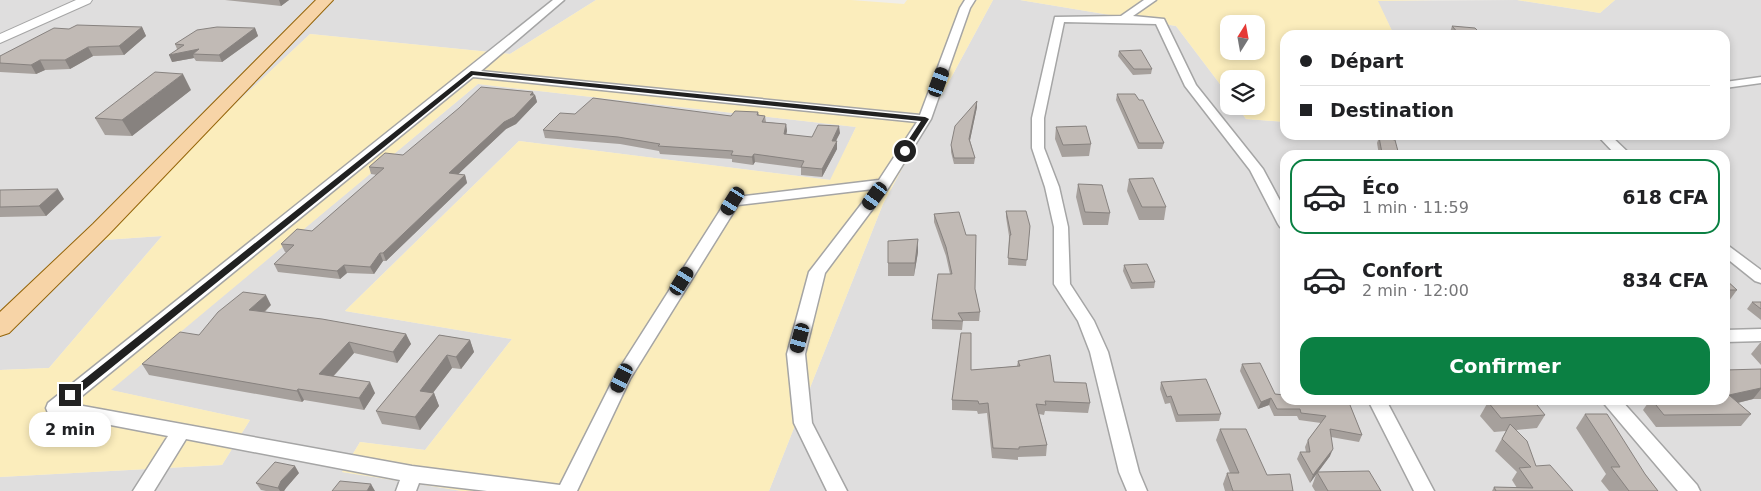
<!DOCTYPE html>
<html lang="fr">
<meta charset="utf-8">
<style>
body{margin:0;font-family:"DejaVu Sans",sans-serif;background:#f2f2f2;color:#202124;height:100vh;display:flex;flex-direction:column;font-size:19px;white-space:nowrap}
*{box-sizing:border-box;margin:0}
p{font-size:16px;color:#757577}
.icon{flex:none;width:28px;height:28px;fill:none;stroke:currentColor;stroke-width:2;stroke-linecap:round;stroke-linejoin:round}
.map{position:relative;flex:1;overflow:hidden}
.sheet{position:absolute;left:1280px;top:150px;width:450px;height:255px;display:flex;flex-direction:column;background:#fff;border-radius:15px;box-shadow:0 2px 8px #0003}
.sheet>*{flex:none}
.banner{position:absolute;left:1280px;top:30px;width:450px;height:110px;border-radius:15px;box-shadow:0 2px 8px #0003;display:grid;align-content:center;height:110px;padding:0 20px;background:#fff}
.needle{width:32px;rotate:11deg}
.fabs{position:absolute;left:1220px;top:15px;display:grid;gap:10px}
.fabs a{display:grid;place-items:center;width:45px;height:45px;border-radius:10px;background:#fff;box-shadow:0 2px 8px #0003;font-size:25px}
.end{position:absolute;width:22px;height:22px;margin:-11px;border:6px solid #212121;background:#fff;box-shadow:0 0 0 2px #fff}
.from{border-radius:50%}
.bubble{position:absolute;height:35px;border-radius:15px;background:#fff;box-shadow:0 2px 8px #0003;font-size:16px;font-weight:700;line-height:35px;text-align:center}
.car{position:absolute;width:15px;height:30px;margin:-15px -8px;border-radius:6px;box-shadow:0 0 4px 1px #0007;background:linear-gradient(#222 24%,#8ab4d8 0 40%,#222 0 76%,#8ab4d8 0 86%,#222 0)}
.banner b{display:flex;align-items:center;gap:18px;height:48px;font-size:19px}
.banner b+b{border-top:1px solid #e0e0e0}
.banner i{width:12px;height:12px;background:#202124}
ul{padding:9px 0 0;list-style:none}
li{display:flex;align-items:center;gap:15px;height:75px;margin:0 10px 8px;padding:0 10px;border:2px solid transparent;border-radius:15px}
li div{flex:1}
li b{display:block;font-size:19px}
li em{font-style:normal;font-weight:700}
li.on{border-color:#0b8043}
li>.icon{width:45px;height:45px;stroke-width:1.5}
.action{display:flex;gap:10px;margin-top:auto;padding:10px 20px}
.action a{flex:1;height:58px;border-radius:15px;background:#0b8043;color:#fff;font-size:20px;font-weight:700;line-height:58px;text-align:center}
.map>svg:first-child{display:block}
</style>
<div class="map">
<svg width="1761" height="491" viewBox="0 0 1761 491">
<rect width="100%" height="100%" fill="#f1eee8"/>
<path fill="#dfdede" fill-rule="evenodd" d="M0 0H596L510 54 310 34 90 241 162 236 49 368 0 370Z
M993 0H1020L1176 26 1229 96V106H1237L1246 119 1285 122V135H1725V35H1394L1377 1 1517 0 1600 13 1615 0H1761V491H769L883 204ZM1285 155H1725V400H1285Z
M478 84 856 127 831 180 519 141 345 311 512 339 425 450 360 442 342 472 462 491H0V477L222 465 250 420 110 390Z"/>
<path fill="#fbedbc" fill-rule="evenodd" d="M596 0H851L904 4 907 0H993L883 204 769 491H462L342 472 360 442 425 450 512 339 345 311 519 141 830 180 856 127 478 84 111 390 250 420 222 465 0 477V370L49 368 162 236 89 241 310 34 510 54Z
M1020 0H1435L1378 1 1394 35H1285V122L1246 119 1237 106H1256V79H1229V96L1176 26ZM1229 24H1256V51H1229Z
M1517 0H1615L1600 13Z"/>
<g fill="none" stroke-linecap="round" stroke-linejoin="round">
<defs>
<path id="minor" d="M553 0H564L481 71 920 115 960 8 965 0H975L970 8 931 119 889 187 825 273 805 354 812 423 847 491H827L794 423 787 354 809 272 873 189 738 205 630 379 577 491H487L419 483 416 491H396L400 480 186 439 154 491H133L168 436 48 413 46 408 48 403ZM473 77 917 122 879 180 728 198 616 374 560 485 412 466 72 404Z
M1144 0H1156L1133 16 1164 19 1196 85 1263 169 1285 210V228L1280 227 1278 224 1250 170 1185 86 1156 24 1064 22 1044 118V148L1059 187 1068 227 1070 284 1094 321 1108 352 1139 472 1147 491H1127L1119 472 1090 352 1078 321 1054 284V227L1045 187 1032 148V118L1055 17 1121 16Z
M1761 77V83L1725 88V82Z
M1597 135H1610L1631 155H1616Z
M1725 245 1730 247 1761 270V283L1755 281 1725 257Z
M1761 329V341L1725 342V330Z
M1368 400H1386L1434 491H1414Z
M1601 400H1621L1697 485 1700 491H1678Z"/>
<path id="tertiary" d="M76 0H92L90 3 0 43V34Z"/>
<path id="primary" d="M316 0H333L109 234 9 333 0 336V312L93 224Z"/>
</defs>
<use href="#minor" stroke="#a5a5a5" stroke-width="3"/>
<use href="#tertiary" stroke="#a5a5a5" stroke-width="2"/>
<use href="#primary" stroke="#956509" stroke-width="2"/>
<use href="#minor" fill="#fff" fill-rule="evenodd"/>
<use href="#tertiary" fill="#fff" fill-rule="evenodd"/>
<use href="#primary" fill="#f7d4a7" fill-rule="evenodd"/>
</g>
<path fill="#a6a09c" d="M225 0H289L281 6Z
M1452 26 1482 35H1449Z
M142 27 146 36 124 55 93 56 70 69 45 70 36 74 0 72V56L69 29Z
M255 28 258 36 222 62 196 61 194 58 172 62 177 49 175 44Z
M1119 51 1152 69 1151 74 1133 75 1118 56Z
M191 90 132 136 105 135 95 118Z
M533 92 534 95H535L537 102 516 124 506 129 458 174 465 175 467 183 386 261H383L374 274 347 273 340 279 278 272 274 264 287 252H285L281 244 312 231 377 175 371 174 369 167 403 155Z
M1117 94 1164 143 1162 149H1138L1116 100Z
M977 101V107L970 140 975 158 974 164H954L951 152V145Z
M758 112 759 115 765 116 766 122 786 124 787 131 786 135 812 137 840 133 836 141H837V149L822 177 801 175V168L755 162 753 165 732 162V159L660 154 659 151 620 144 545 138 543 130 575 114 731 116Z
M1056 127 1091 144 1089 156 1062 157 1055 139Z
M1379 137 1399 155H1379L1377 143Z
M1129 179 1166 207 1164 220H1139L1127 191Z
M1078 184 1110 213 1108 225H1083L1076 197Z
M0 190 64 199 46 216 0 217Z
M1006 211 1030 226 1026 266 1008 265 1009 236 1006 217Z
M934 214 975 289 980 312 979 321H963L962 330 932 329V320L950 274 946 256 934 222Z
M888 241 918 252 914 276H888Z
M1124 265 1155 282 1154 288 1131 289 1123 271Z
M1725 279 1737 290 1729 301H1725Z
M1752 302H1761V320L1747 309Z
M271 305 265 312 406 334 411 344 397 363 354 353 333 377 375 393 364 410 304 400 302 402 149 375 142 364 199 335Z
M439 335 470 340 474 352 461 369 452 368 433 393H434L439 406 420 430 382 424 376 411Z
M1760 343H1761V365L1751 354Z
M1018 361 1090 403 1088 413 1045 411 1044 415 1039 414 1047 445 1046 456 1018 457V460L992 458 987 413 978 414 977 411 952 410V400L971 370 1017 366Z
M1242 364 1275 394 1348 400 1362 435 1359 442 1331 437 1330 456 1318 472 1381 491H1315L1312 486 1317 472 1310 483 1297 459 1300 452H1306L1305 447 1308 440 1321 423 1299 420 1297 416H1274L1269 405 1258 409 1240 371Z
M1761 369V399H1753L1738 403 1751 414 1741 426 1656 427 1643 410 1650 400H1725Z
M1161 382 1221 414 1219 421 1176 422 1170 403 1165 404 1160 389Z
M1488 402 1545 415 1537 428 1516 430 1536 466 1573 491H1492L1494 487 1517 488 1512 480 1517 472 1495 451 1506 431 1494 432 1480 416Z
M1585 414 1645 474 1658 491H1609L1601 481 1606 474 1576 428Z
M1220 429 1267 475 1293 491H1225L1223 484 1227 473H1230L1216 440Z
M299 473 286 488 284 491H266L261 490 256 483Z"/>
<path fill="#87827f" d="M279 0H289L281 6Z
M142 27 146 36 124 55 119 46Z
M255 28 258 36 222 62 219 55Z
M88 47 93 56 70 69 65 60Z
M199 49 193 54 194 58 172 62 169 55Z
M40 60 45 70 36 74 31 65Z
M183 74 191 90 132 136 122 120Z
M533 92 534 96 535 95 537 102 516 124 506 129 451 181 449 173Z
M977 101V107L969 145V139Z
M786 124 787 131 784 142V134Z
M839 126 840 133 832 148V141Z
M837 141V149L822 177V169Z
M754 154 755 162 753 165 752 157Z
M465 175 467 183 386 261 383 253Z
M58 189 64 199 46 216 39 206Z
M918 239V252L914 276 915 263Z
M380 253 383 261 374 274 370 267Z
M344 265 347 273 340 279 337 271Z
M266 295 271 305 255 320 249 310Z
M406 334 411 344 397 363 393 352Z
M470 340 474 352 461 369 456 357Z
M349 342 354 353 325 385 319 374Z
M447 355 452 368 425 403 420 391Z
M370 382 375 393 364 410 359 398Z
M1761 388V389L1753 399 1720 407 1729 395Z
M298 389 304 400 302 402 297 391Z
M434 393 439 406 420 430 415 417Z
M1271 398 1269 405 1258 409 1261 402Z
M1333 449 1330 456 1310 483 1313 475Z
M295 466 299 473 286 488 284 491H280L278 488 281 481Z
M371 484 375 491H367Z"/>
<path fill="#c1bab5" stroke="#87827f" d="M77 25 142 27 119 46 88 47 65 60H40L31 65 0 63V56L54 28 69 29Z
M1452 26 1475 28 1482 35H1460Z
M217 27 255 28 219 55 193 54 199 49 169 55 184 45 175 44 197 30Z
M1141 50 1152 69H1134L1119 51Z
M155 72 183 74 122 120 95 118Z
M481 87 533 92 530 95H535L514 117 504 122 449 173 465 175 383 253H380L370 267 344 265 337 271 274 264 294 245 281 244 297 229 312 231 384 168 369 167 385 153 403 155 459 108Z
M1117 94H1135L1139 100H1143L1164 143H1139Z
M593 98 731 116 735 111 758 112 757 115 765 116 762 122 786 124 784 134 812 137 818 125 839 126 832 141H837L822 169 801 167 804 161 754 154 752 157 731 155 733 151 658 146 660 144 618 137 543 130 560 113 575 114Z
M977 101 969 139 975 158H954L951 145 955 126Z
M1086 126 1091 144 1063 145 1056 127Z
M1379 137 1395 140 1399 155 1382 153Z
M1153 178 1166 207H1142L1129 179Z
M1078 184 1102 185 1110 213 1085 212Z
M58 189 39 206 0 207V190Z
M1006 211H1026L1030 226 1027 260 1008 258 1010 235H1011Z
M959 212 966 235H976L975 289 980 312 958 313 963 321 932 320 938 274H952L946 247 934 214Z
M918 239 915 263H888V241Z
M1147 264 1155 282 1132 283 1124 265Z
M1725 279 1737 290H1725Z
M243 292 266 295 249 310 322 319 406 334 393 352 349 342 319 374 370 382 359 398 298 389 297 391 142 364 180 332 199 335 218 312Z
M1752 302H1761V309Z
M961 333H971V370L1020 366 1018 361 1050 355 1054 382 1086 383 1090 403 1045 401 1046 405 1036 404 1047 445 1019 447V449L993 448 988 403 979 404 978 401 952 400Z
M439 335 470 340 456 357 447 355 420 391 434 393 415 417 376 411Z
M1260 363 1275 394 1285 395V400H1348L1362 435 1330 429 1333 449 1313 475 1300 452H1310L1308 440 1326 416 1301 413 1300 409H1277L1271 398 1261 402 1242 364Z
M1761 369V388L1729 395 1751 414 1664 415 1652 400H1725V370Z
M1206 379 1221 414 1178 415 1171 396 1167 397 1161 382Z
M1511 400H1533L1545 415 1501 418 1488 402Z
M1585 414H1607L1645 474 1658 491H1629L1611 467H1620Z
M1510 424 1527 441 1536 466 1550 465 1573 491H1496L1494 487 1533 488 1519 468 1531 467 1502 439Z
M1220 429H1246L1267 475 1290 474 1293 491H1233L1227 473H1239Z
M275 462 295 466 281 481 278 488 256 483Z
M1369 471 1381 491H1328L1317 472Z
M340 481 371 484 367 491H332Z"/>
<path fill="#212121" d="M471 71 925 117 929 119 907 153H905L901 151 921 121 473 75 74 398H67V393Z"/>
</svg>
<div class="fabs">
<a><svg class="needle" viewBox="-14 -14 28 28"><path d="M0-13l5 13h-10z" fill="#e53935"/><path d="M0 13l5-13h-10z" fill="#757577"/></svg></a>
<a><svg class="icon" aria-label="layers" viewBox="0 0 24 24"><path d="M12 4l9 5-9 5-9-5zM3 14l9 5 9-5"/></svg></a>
</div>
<i class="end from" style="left:905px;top:151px"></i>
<i class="end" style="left:70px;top:395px"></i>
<div class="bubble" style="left:29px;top:412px;width:82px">2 min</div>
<i class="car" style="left:939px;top:82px;rotate:20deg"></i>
<i class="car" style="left:875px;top:196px;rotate:216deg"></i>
<i class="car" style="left:733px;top:201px;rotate:212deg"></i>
<i class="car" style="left:682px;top:281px;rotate:32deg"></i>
<i class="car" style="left:800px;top:338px;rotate:195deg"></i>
<i class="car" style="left:622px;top:378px;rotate:206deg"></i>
<div class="banner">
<b><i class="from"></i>Départ</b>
<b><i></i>Destination</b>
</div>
<section class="sheet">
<ul>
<li class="on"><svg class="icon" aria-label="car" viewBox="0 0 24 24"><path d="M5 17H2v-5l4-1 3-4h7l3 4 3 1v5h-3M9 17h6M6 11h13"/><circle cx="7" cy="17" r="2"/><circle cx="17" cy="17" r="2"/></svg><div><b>Éco</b><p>1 min · 11:59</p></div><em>618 CFA</em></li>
<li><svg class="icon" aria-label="car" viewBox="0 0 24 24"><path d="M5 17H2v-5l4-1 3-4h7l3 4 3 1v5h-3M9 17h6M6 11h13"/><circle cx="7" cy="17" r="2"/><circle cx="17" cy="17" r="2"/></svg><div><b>Confort</b><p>2 min · 12:00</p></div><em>834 CFA</em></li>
</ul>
<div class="action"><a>Confirmer</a></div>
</section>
</div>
